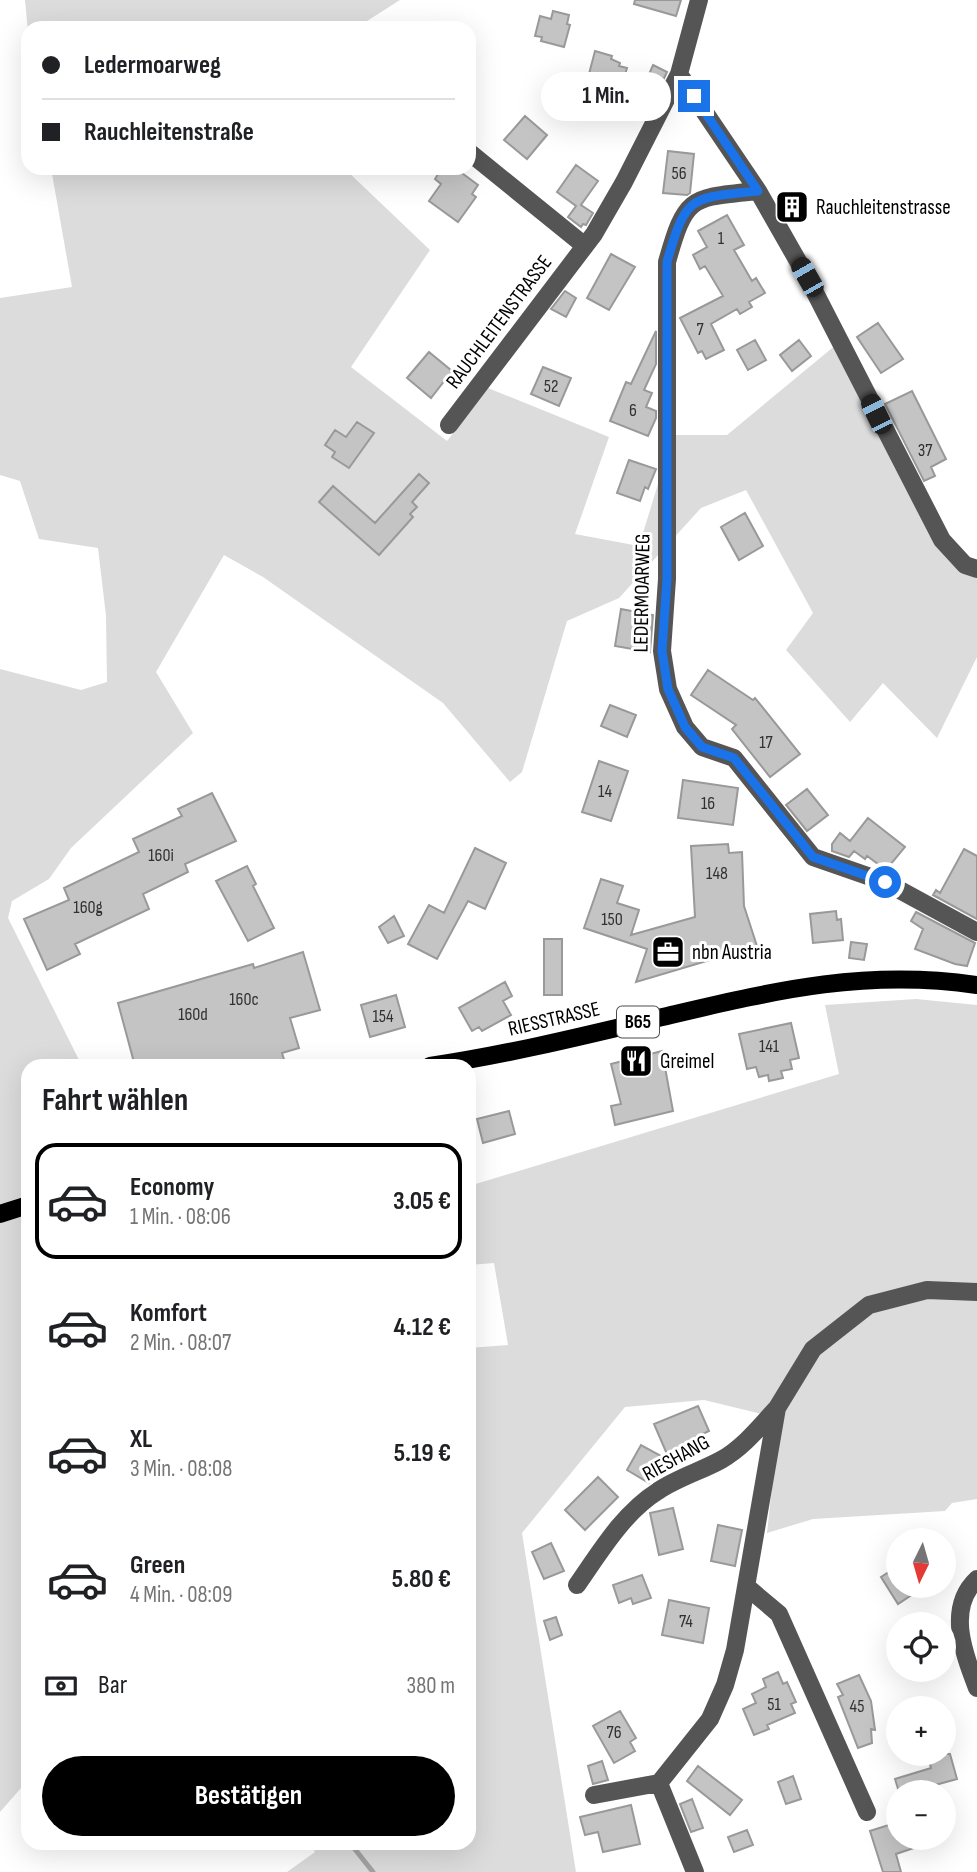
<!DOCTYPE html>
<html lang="de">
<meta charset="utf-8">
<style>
body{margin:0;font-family:"Sofia Sans Condensed",sans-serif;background:#f6f6f6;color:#202124;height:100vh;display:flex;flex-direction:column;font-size:26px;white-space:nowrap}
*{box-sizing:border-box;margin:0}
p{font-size:23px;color:#757577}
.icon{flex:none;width:38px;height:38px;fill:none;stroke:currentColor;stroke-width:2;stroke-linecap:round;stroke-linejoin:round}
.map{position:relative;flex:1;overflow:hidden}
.sheet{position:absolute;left:21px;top:1059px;width:455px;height:791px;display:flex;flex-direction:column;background:#fff;border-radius:21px;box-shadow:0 7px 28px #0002}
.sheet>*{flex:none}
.hud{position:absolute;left:21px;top:21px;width:455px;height:154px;border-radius:21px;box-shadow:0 7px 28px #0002;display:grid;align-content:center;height:154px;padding:0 21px;background:#fff}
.needle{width:46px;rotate:185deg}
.tools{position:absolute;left:886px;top:1528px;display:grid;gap:14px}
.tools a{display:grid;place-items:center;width:70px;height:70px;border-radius:50%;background:#fff;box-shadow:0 7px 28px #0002;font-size:35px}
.end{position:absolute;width:32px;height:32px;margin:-16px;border:9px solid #1a73e8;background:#fff;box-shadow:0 0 0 4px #fff}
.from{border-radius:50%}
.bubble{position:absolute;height:49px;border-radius:24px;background:#fff;box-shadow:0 7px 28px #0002;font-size:23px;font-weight:700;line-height:49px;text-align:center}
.car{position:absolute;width:21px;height:42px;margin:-21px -10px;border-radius:9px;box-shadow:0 0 5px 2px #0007;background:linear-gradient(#222 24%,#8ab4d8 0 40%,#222 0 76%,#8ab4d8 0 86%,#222 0)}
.hud b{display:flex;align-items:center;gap:24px;height:66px;font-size:26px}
.hud b+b{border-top:2px solid #e0e0e0}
.hud i{width:18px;height:18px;background:#202124}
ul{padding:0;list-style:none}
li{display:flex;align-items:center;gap:21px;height:116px;margin:0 14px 10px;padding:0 7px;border:4px solid transparent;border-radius:21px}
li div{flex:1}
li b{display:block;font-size:26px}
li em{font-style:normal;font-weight:700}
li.on{border-color:#000}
li>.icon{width:63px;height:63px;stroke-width:1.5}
h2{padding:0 21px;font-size:32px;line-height:84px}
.pay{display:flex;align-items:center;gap:18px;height:77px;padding:0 21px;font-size:26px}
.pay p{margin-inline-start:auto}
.button{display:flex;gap:14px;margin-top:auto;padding:14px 21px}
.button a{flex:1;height:80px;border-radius:42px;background:#000;color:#fff;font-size:28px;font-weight:700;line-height:80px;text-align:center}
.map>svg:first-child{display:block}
</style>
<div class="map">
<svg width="977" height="1872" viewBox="0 0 977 1872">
<rect width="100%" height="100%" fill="#fff"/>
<path fill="#dcdcdc" d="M25 0H400L356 28H28V32Z
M51 168H344L430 250 351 367 447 441 488 388 609 437 575 534 639 546 673 435H727L837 344 907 489 977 577V657L937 738 883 683 850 722 786 650 813 613 746 490 701 508 619 598 567 621 522 772 510 782 443 703 263 577 224 555 156 672 193 733 71 848 49 879 12 901 8 918 82 1066H28V1780L0 1812V669L81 690 107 682 106 616 98 548 39 539 20 481 0 475V298L72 287Z
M916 999 977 1005V1499L952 1503 945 1511 813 1519 767 1533 773 1478 774 1417 704 1400 625 1407 522 1533 576 1872H287L315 1852 311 1843H469V1348L508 1345 494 1263 469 1265V1186L839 1074 825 1005Z"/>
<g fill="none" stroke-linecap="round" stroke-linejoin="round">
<path stroke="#a3a3a3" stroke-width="5" d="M350 1843 373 1872"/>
</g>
<path fill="#c4c4c4" stroke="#999" stroke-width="2" d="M635 0H681L676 16 634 4Z
M553 11 569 15 567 24 570 25 564 47 541 41 542 37 535 36 540 16 551 19Z
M595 51 612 56 611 59 620 63 619 66 627 68 619 94 613 93 611 101 584 93Z
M653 65 667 72 660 87 646 81Z
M525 116 547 135 527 159 504 140Z
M668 151 694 154 690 193 687 195 663 193Z
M576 165 598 181 581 205 593 213 586 225 583 224 581 227 568 217 576 206 557 192Z
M442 168H455L478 185 472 194 476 197 458 222 429 201 441 184 435 179Z
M727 215 744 245 734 250 752 281 756 278 765 293 749 302 752 307 740 314 737 309 711 324 724 350 706 359 702 351 698 353 680 318 723 296 705 266 700 269 693 255 707 247 698 231Z
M611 254 635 267 609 310 587 298Z
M565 291 576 298 566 317 551 309Z
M878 323 903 359 881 373 857 337Z
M656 331V364L644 390 652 393 646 407 656 411V418L648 436 610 421 626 382 631 384Z
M755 340 766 360 748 370 737 350Z
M799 340 811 356 792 371 780 355Z
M429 352 452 371 431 398 407 378Z
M543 367 571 378 559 406 531 394Z
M912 391 946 459 931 467 935 476 924 481 885 404Z
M357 422 374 433 349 468 332 457 335 452 325 445 335 430 346 437Z
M629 460 656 469 648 489 645 487 640 501 617 493Z
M419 474 429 483 412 502 417 507 410 514 413 517 379 555 319 502 333 486 375 523Z
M745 513 763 546 739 560 721 527Z
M621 609 653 615 650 652 615 646Z
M708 670 753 700 755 698 800 754 770 777 732 729 736 725 691 695Z
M610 705 636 715 627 737 601 726Z
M599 761 628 771 611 821 582 812Z
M683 780 738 788 733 825 678 818Z
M807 789 828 815 807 831 786 805Z
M212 793 236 841 185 864 188 872 143 894 149 909 75 944 80 954 47 970 24 919 69 900 64 888 139 852 133 839 182 816 178 809Z
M868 818 905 847 886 870 867 856 865 859 854 851 849 857 832 851V844L840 833 850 841Z
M728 844 729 853 742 852 744 906 757 946 636 982 647 949 584 928 601 879 623 886 617 903 639 910 631 935 695 917 691 846Z
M475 848 506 863 485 909 468 901 437 959 408 944 429 905 444 913Z
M964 849 977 856V919L933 895 936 890 940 893Z
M247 866 256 884 253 886 274 928 248 941 216 881Z
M836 911 837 920 841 919 843 940 813 943 810 914Z
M916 912 975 943 967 966 955 964 915 949 923 929 911 921Z
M394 916 404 936 388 943 379 927Z
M544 939H562V995H544Z
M851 942 867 944 864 960 849 958Z
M303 952 320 1010 290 1018 299 1048 282 1053 286 1066H135L118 1003 253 964 254 968Z
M505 982 512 996 503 1001 511 1015 482 1031 479 1027 472 1031 459 1008Z
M396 995 405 1027 370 1037 361 1005Z
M791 1023 799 1058 790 1060 792 1069 781 1071 783 1078 769 1081 768 1075 759 1077 756 1067 747 1069 739 1034Z
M662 1051 673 1111 615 1125 611 1106 621 1104 611 1064Z
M509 1111 515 1134 483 1143 477 1119Z
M698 1406 709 1431 692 1439 697 1451 657 1468 649 1483 627 1470 641 1445 670 1461 654 1424Z
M598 1477 618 1497 585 1530 565 1510Z
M673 1508 683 1549 659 1555 650 1513Z
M718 1525 742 1530 735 1566 711 1561Z
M551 1543 564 1571 544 1579 532 1552Z
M898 1566V1586H925L898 1604 881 1577Z
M642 1575 651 1598 633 1604 631 1598 619 1603 613 1585Z
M669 1600 709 1608 703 1643 662 1635Z
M556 1617 562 1635 550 1640 544 1621Z
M778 1672 783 1684 787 1682 796 1702 791 1704 795 1713 767 1725 769 1729 754 1735 743 1709 756 1703 752 1694 766 1687 763 1679Z
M859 1675 871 1701 875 1730 871 1729 872 1743 858 1748 838 1697 843 1695 837 1684Z
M620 1711 636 1738 630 1742 635 1751 614 1763 593 1726Z
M927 1754H950L957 1779 910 1792H899L895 1779 931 1768Z
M602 1761 608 1780 593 1784 588 1766Z
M698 1766 742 1800 730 1815 687 1781Z
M793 1776 801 1799 786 1804 778 1782Z
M692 1799 703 1828 691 1832 680 1804Z
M631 1805 640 1844 603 1852 598 1832 585 1835 580 1817Z
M898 1822V1838H937L938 1840 896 1854 901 1872H883L870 1831Z
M747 1830 753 1845 734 1852 728 1837Z"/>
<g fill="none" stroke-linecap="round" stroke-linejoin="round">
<path stroke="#555" stroke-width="18" d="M679 74 758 191 807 277 942 540 965 565 977 569
M469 152 585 246
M758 191C691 198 686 194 667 262V579L662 651 668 689 685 727 702 747 734 758 813 857 885 882 977 932
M449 425 594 234 624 182 679 74 699 0
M977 1579C946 1608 964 1654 977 1688
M577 1585C600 1552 623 1513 658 1491 677 1478 701 1471 721 1460 744 1447 760 1426 777 1408
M747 1587 779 1614 867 1812
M659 1783 695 1872
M594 1795 659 1783 710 1719 725 1685 735 1650 777 1408 813 1349 869 1305 927 1290 977 1292"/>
<path stroke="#000" stroke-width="18" d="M430 1066C511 1054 591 1034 671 1015 778 990 866 969 977 985
M0 1214 28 1205"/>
</g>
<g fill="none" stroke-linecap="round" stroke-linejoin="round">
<path stroke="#1a73e8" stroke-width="9" d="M694 96 758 191C691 198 686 194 667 262V579L662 651 668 689 685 727 702 747 734 758 813 857 885 882"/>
</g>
<defs>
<symbol id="building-square" viewBox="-11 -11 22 22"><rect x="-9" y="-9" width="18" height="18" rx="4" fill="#000" stroke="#fff"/><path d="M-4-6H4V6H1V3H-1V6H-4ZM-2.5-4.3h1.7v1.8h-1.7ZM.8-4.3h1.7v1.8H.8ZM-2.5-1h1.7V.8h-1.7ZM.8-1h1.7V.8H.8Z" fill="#fff"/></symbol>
<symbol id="office-square" viewBox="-11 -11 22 22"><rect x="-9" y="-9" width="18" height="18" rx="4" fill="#000" stroke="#fff"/><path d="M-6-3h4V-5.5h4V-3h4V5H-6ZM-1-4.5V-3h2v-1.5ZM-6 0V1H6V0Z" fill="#fff"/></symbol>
<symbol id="restaurant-square" viewBox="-11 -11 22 22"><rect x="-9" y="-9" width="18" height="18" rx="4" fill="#000" stroke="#fff"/><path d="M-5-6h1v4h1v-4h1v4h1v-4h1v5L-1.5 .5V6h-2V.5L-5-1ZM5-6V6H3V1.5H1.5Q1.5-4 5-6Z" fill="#fff"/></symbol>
</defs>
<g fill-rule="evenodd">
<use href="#building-square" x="773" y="188" width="38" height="38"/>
<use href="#office-square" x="649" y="933" width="38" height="38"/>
<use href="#restaurant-square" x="617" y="1042" width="38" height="38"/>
</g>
<g text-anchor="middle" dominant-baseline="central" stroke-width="6" stroke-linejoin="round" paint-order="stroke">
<g font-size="18" fill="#313131">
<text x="679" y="173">56</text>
<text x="721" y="238">1</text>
<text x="700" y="329">7</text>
<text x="551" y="386">52</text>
<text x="633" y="410">6</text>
<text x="925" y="450">37</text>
<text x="766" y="742">17</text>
<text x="605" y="791">14</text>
<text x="708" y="803">16</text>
<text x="161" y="855">160i</text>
<text x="717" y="873">148</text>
<text x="88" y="907">160g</text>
<text x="612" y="919">150</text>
<text x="244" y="999">160c</text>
<text x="193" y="1014">160d</text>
<text x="383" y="1016">154</text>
<text x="769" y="1046">141</text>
<text x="686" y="1621">74</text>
<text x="774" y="1704">51</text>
<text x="857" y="1706">45</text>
<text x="614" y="1732">76</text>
</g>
<rect fill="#fff" stroke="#4c4c4c" stroke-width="2" x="617" y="1006.5" width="42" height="31" rx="5"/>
<g font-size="19" font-weight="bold" fill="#000">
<text x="638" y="1022">B65</text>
</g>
<g font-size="21" fill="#000" stroke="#fff" text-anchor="start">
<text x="816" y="207">Rauchleitenstrasse</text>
<text x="692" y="952">nbn Austria</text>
<text x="660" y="1061">Greimel</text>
</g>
<g font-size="21" fill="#000" stroke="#fff">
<text transform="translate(499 322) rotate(-53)">RAUCHLEITENSTRASSE</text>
<text transform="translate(642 593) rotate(-89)">LEDERMOARWEG</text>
<text transform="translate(554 1019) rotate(-13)">RIESSTRASSE</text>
<text transform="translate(676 1458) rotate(-29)">RIESHANG</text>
</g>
</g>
</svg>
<div class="tools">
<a><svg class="needle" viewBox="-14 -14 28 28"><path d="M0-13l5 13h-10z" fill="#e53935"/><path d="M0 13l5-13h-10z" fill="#757577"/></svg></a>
<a><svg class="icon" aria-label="locate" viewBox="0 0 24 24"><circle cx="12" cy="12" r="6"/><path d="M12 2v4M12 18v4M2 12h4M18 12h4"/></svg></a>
<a>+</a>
<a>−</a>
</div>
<i class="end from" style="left:885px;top:882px"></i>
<i class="end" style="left:694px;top:96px"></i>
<div class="bubble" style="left:541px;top:72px;width:130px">1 Min.</div>
<i class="car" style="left:807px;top:277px;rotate:330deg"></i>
<i class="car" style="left:876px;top:414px;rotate:334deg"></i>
<div class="hud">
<b><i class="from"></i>Ledermoarweg</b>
<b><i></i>Rauchleitenstraße</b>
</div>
<section class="sheet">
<h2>Fahrt wählen</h2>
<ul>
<li class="on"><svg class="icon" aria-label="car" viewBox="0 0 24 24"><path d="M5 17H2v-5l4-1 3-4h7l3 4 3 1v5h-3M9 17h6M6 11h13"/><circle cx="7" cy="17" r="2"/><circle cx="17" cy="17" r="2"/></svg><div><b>Economy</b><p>1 Min. · 08:06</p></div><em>3.05 €</em></li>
<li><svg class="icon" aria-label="car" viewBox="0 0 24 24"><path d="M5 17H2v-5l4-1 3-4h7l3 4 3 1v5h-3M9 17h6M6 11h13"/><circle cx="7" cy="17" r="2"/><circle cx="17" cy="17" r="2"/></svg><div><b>Komfort</b><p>2 Min. · 08:07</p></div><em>4.12 €</em></li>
<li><svg class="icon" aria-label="car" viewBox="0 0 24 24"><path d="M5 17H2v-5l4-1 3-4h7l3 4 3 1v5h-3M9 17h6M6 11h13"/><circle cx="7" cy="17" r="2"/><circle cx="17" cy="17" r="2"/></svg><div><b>XL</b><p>3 Min. · 08:08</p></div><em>5.19 €</em></li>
<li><svg class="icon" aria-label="car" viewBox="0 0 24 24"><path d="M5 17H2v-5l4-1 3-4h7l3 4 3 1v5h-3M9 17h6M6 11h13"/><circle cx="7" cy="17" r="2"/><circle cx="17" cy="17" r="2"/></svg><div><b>Green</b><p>4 Min. · 08:09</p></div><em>5.80 €</em></li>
</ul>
<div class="pay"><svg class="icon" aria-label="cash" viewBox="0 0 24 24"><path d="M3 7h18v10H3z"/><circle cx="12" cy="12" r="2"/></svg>Bar<p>380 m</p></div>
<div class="button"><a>Bestätigen</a></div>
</section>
</div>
